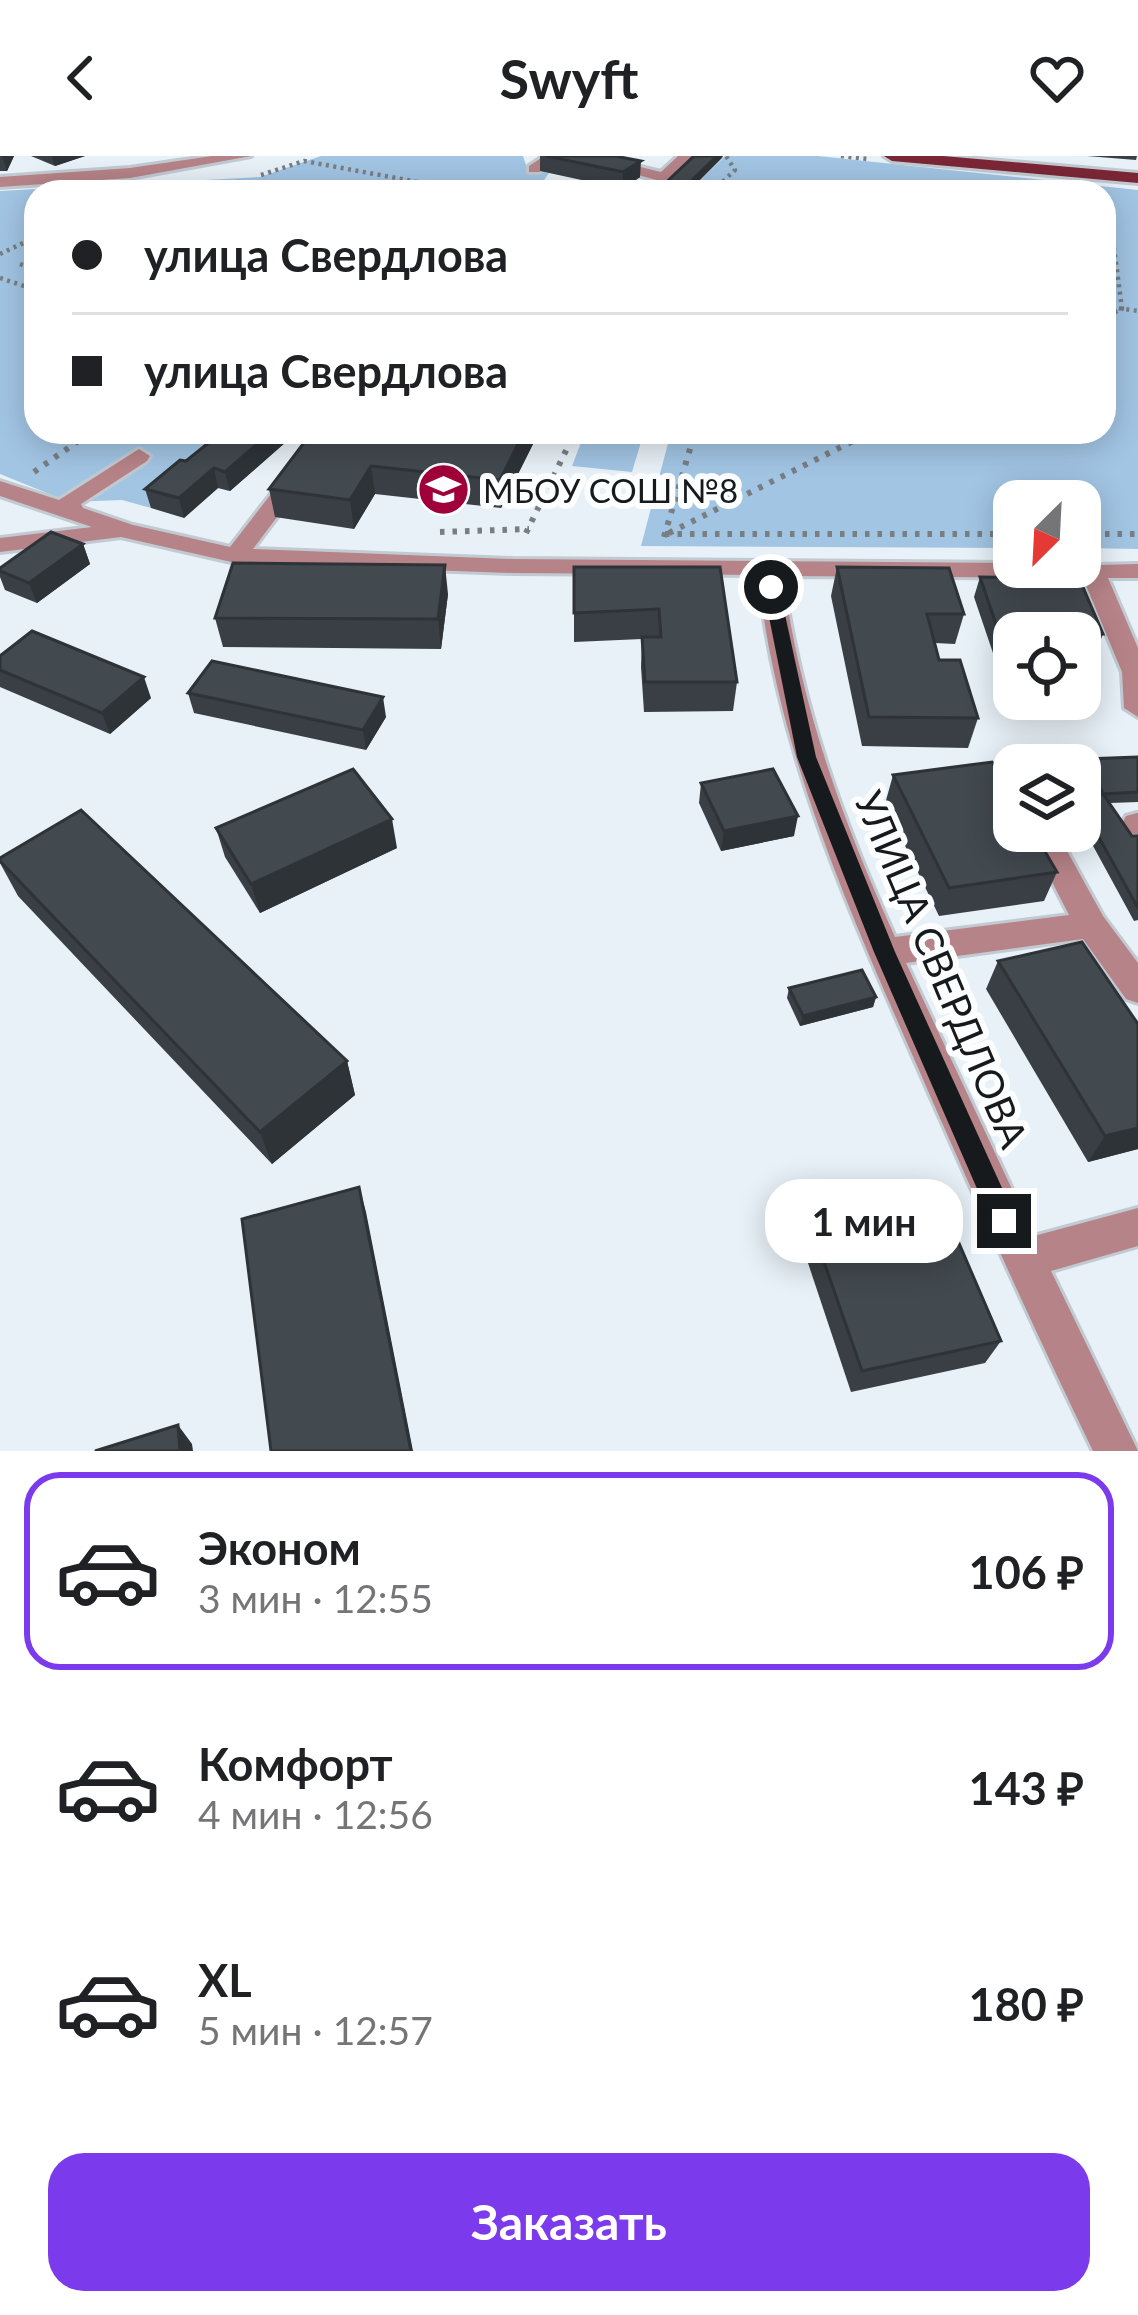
<!DOCTYPE html>
<html lang="ru">
<meta charset="utf-8">
<style>
body{margin:0;font-family:Lato,sans-serif;background:#f6f6f6;color:#202124;height:100vh;display:flex;flex-direction:column;font-size:45px;white-space:nowrap}
*{box-sizing:border-box;margin:0}
p{font-size:39px;color:#757577}
.icon{flex:none;width:66px;height:66px;fill:none;stroke:currentColor;stroke-width:2;stroke-linecap:round;stroke-linejoin:round}
.map{position:relative;height:1295px;overflow:hidden}
.drawer{display:flex;flex-direction:column;background:#fff;flex:1}
.drawer>*{flex:none}
.hud{position:absolute;left:24px;top:24px;width:1092px;height:264px;border-radius:36px;box-shadow:0 6px 30px #0003;display:grid;align-content:center;height:264px;padding:0 48px;background:#fff}
.needle{width:78px;rotate:204deg}
.tools{position:absolute;left:993px;top:324px;display:grid;gap:24px}
.tools a{display:grid;place-items:center;width:108px;height:108px;border-radius:24px;background:#fff;box-shadow:0 6px 30px #0003;font-size:60px}
.end{position:absolute;width:54px;height:54px;margin:-27px;border:15px solid #171a1d;background:#fff;box-shadow:0 0 0 6px #fff}
.from{border-radius:50%}
.bubble{position:absolute;height:84px;border-radius:36px;background:#fff;box-shadow:0 6px 30px #0003;font-size:39px;font-weight:700;line-height:84px;text-align:center}
.hud b{display:flex;align-items:center;gap:42px;height:114px;font-size:45px}
.hud b+b{border-top:3px solid #e0e0e0}
.hud i{width:30px;height:30px;background:#202124}
ul{padding:21px 0 0;list-style:none}
li{display:flex;align-items:center;gap:36px;height:198px;margin:0 24px 18px;padding:0 24px;border:6px solid transparent;border-radius:36px}
li div{flex:1}
li b{display:block;font-size:45px}
li em{font-style:normal;font-weight:700}
li.on{border-color:#7c3aed}
li>.icon{width:108px;height:108px;stroke-width:1.5}
.action{display:flex;gap:24px;margin-top:auto;padding:24px 48px}
.action a{flex:1;height:138px;border-radius:36px;background:#7c3aed;color:#fff;font-size:48px;font-weight:700;line-height:138px;text-align:center}
header{display:flex;justify-content:space-between;align-items:center;height:156px;padding:0 48px;background:#fff;font-size:54px;font-weight:700}
.map>svg:first-child{display:block}
</style>
<header><svg class="icon" aria-label="back" viewBox="0 0 24 24"><path d="M15 5l-7 7 7 7"/></svg>Swyft<svg class="icon" aria-label="heart" viewBox="0 0 24 24"><path d="M12 20l-8-8c-3-5 5-10 8-4 3-6 11-1 8 4z"/></svg></header>
<div class="map">
<svg width="1138" height="1295" viewBox="0 0 1138 1295">
<rect width="100%" height="100%" fill="#e8f1f8"/>
<path fill="#a2c5e4" d="M321 0H523L527 12 549 17 537 34 541 36H36V276H297L230 335 185 324 151 352 122 344 69 346 0 318V35L260 21Z
M725 0H818L1138 34V393L1080 392V345H1014V392L641 390 671 276H1104V36H688Z
M585 276H644L632 316 572 310Z"/>
<g fill="none" stroke-linecap="round" stroke-linejoin="round">
<defs>
<path id="minor" d="M212 0H251L130 22 0 31V21L130 12Z
M544 0H563L539 16H529V10Z
M568 0H595L661 16 678 0H695L664 26Z
M319 276H341L253 393 513 403 1014 407V411L1138 408V422H1108L1138 492V561L1124 552 1122 516 1083 422 783 420C800 547 842 664 895 781L1069 759 1026 675H1056L1103 760 1138 807V847L1126 843 1083 783 906 807 1034 1080 1138 1052V1090L1051 1115 1138 1295H1093C1030 1165 973 1038 915 905 846 748 777 592 758 419L513 417 236 407 121 381 0 396V382L92 371 0 340V325L59 344 139 293 150 300 147 305 81 348 83 352 133 369 230 391Z
M1137 657H1138V679L1126 676 1122 668 1126 660Z"/>
<path id="major" d="M884 0H943L1138 17V27L892 5Z"/>
</defs>
<use href="#minor" stroke="#c2cad1" stroke-width="6"/>
<use href="#major" stroke="#c2cad1" stroke-width="6"/>
<path stroke="#787e82" stroke-width="4.5" stroke-dasharray="3 4.5" stroke-linecap="butt" d="M841 0 868 3
M261 19 304 5 472 36
M208 36 241 25
M231 36 398 26
M712 36 735 14 726 0
M1104 57 1110 61 1122 153 1104 161
M0 98 36 81
M20 108 36 114
M0 122 36 134
M1104 150 1138 155"/>
<path stroke="#787e82" stroke-width="6" stroke-dasharray="4.5 8" stroke-linecap="butt" d="M34 316 81 283 82 276
M440 376 529 373
M526 377 575 276
M669 377 871 276
M665 378H1014
M1080 378H1138
M664 381 695 276"/>
<use href="#minor" fill="#b68388" fill-rule="evenodd"/>
<use href="#major" fill="#7b2637" fill-rule="evenodd"/>
</g>
<path fill="#393f44" d="M0 0H14L7 15H0Z
M31 0H85L55 10Z
M540 0H615L640 21 623 33 540 15Z
M1087 0H1137L1136 4Z
M222 276H295V278L230 335 218 332 184 362 151 352 145 333 186 305Z
M467 276H539L501 352 375 338 354 373 275 361 269 333 393 277 462 285Z
M83 388 90 408 37 447 5 434 0 421V412Z
M574 411H720L737 526 733 555 644 556 641 511 642 483 574 486Z
M837 411 964 458 955 488 935 487 939 504 978 562 968 592 862 590 831 440Z
M980 421 1103 478 1095 498H1080V477H1014V497H993L974 441Z
M448 438 441 493 223 491 215 462Z
M0 500 151 542 110 578 0 531Z
M188 537 386 561 366 594 194 557Z
M1138 601V646L1110 647 1132 680H1138V764L1134 765 1080 666V639L1094 638 1082 614 1086 603Z
M893 619 1057 716 1044 745 939 760 885 648Z
M701 627 794 680 721 695 699 647Z
M216 672 397 692 260 757 225 701Z
M0 702 347 905 355 939 272 1008 18 740 0 707Z
M998 805 1138 868V993L1088 1006 986 833Z
M789 832 876 841 873 851 800 870 787 842Z
M816 1083 1001 1185 985 1207 851 1236 808 1107Z"/>
<path fill="#2e3337" d="M2 0H14L7 15Z
M52 0H85L55 10Z
M717 0H723L722 2 688 36H680Z
M641 5 640 21 623 33V16Z
M271 276H295V278L230 335 225 316Z
M524 276H539L501 352 500 324Z
M371 310 375 338 354 373 350 344Z
M214 312 218 332 184 362 179 342Z
M83 388 90 408 37 447 29 427Z
M445 409 448 438 441 493 438 463Z
M144 521 151 542 110 578 102 557Z
M383 541 386 561 366 594 363 574Z
M798 660 794 680 721 695 724 675Z
M392 663 397 692 260 757 251 728Z
M876 841 873 851 800 870 803 860Z
M347 905 355 939 272 1008 260 976Z
M1138 972V993L1088 1006 1105 980Z
M359 1031 366 1056 413 1295H411Z
M178 1269 192 1288 193 1295H180Z"/>
<path fill="#42494f" stroke="#2e3337" stroke-width="3" d="M546 0H615L641 5 623 16Z
M694 0H717L680 36 658 34Z
M222 276H271L225 316 214 312 179 342 145 333 180 304 186 305Z
M312 276H380L462 285 467 276H524L500 324 371 310 350 344 269 333Z
M51 376 83 388 29 427 0 415V412Z
M233 407 445 409 438 463 215 462Z
M574 411H720L737 526H645L642 481H661L659 453 574 457Z
M837 411 949 412 964 458H927L939 504H960L978 562 869 561Z
M980 421 1079 422 1103 478 999 477Z
M32 475 144 521 102 557 0 514V500Z
M212 505 383 541 363 574 188 537Z
M1138 601V636L1103 638 1086 603Z
M992 606 1014 643V675H1033L1057 716 949 732 893 619Z
M353 613 392 663 251 728 216 672Z
M773 613 798 660 724 675 701 627Z
M1103 638 1132 680H1138V752L1080 647V639Z
M81 654 347 905 260 976 0 705V702Z
M1082 786 1138 868V972L1105 980 998 805Z
M862 814 876 841 803 860 789 832Z
M359 1031 411 1295H271L242 1063Z
M946 1057 1001 1185 862 1215 816 1083Z
M178 1269 180 1295H95Z"/>
<path fill="#171a1d" d="M771 426 779 431 816 601 895 796 1017 1065 1013 1074 1004 1077 995 1074 874 796 797 601 763 431Z"/>
<defs>
<symbol id="school-disc" viewBox="-11 -11 22 22"><circle r="9.5" fill="#a00039" stroke="#fbfdfe"/><path d="M0-5L7-2L0 1L-7-2ZM-4 1L0 2.5L4 1V4Q0 6-4 4Z" fill="#fff"/></symbol>
</defs>
<g fill-rule="evenodd">
<use href="#school-disc" x="414" y="304" width="59" height="59"/>
</g>
<g text-anchor="middle" dominant-baseline="central" stroke-width="12" stroke-linejoin="round" paint-order="stroke">
<g font-size="33" fill="#171a1d" stroke="#fbfdfe" text-anchor="start">
<text x="483" y="334">МБОУ СОШ №8</text>
</g>
<g font-size="39" fill="#171a1d" stroke="#fbfdfe">
<text transform="translate(942 813) rotate(67)">УЛИЦА СВЕРДЛОВА</text>
</g>
</g>
</svg>
<div class="tools">
<a><svg class="needle" viewBox="-14 -14 28 28"><path d="M0-13l5 13h-10z" fill="#e53935"/><path d="M0 13l5-13h-10z" fill="#757577"/></svg></a>
<a><svg class="icon" aria-label="locate" viewBox="0 0 24 24"><circle cx="12" cy="12" r="6"/><path d="M12 2v4M12 18v4M2 12h4M18 12h4"/></svg></a>
<a><svg class="icon" aria-label="layers" viewBox="0 0 24 24"><path d="M12 4l9 5-9 5-9-5zM3 14l9 5 9-5"/></svg></a>
</div>
<i class="end from" style="left:771px;top:431px"></i>
<i class="end" style="left:1004px;top:1065px"></i>
<div class="bubble" style="left:765px;top:1023px;width:198px">1 мин</div>
<div class="hud">
<b><i class="from"></i>улица Свердлова</b>
<b><i></i>улица Свердлова</b>
</div>
</div>
<section class="drawer">
<ul>
<li class="on"><svg class="icon" aria-label="car" viewBox="0 0 24 24"><path d="M5 17H2v-5l4-1 3-4h7l3 4 3 1v5h-3M9 17h6M6 11h13"/><circle cx="7" cy="17" r="2"/><circle cx="17" cy="17" r="2"/></svg><div><b>Эконом</b><p>3 мин · 12:55</p></div><em>106 ₽</em></li>
<li><svg class="icon" aria-label="car" viewBox="0 0 24 24"><path d="M5 17H2v-5l4-1 3-4h7l3 4 3 1v5h-3M9 17h6M6 11h13"/><circle cx="7" cy="17" r="2"/><circle cx="17" cy="17" r="2"/></svg><div><b>Комфорт</b><p>4 мин · 12:56</p></div><em>143 ₽</em></li>
<li><svg class="icon" aria-label="car" viewBox="0 0 24 24"><path d="M5 17H2v-5l4-1 3-4h7l3 4 3 1v5h-3M9 17h6M6 11h13"/><circle cx="7" cy="17" r="2"/><circle cx="17" cy="17" r="2"/></svg><div><b>XL</b><p>5 мин · 12:57</p></div><em>180 ₽</em></li>
</ul>
<div class="action"><a>Заказать</a></div>
</section>
